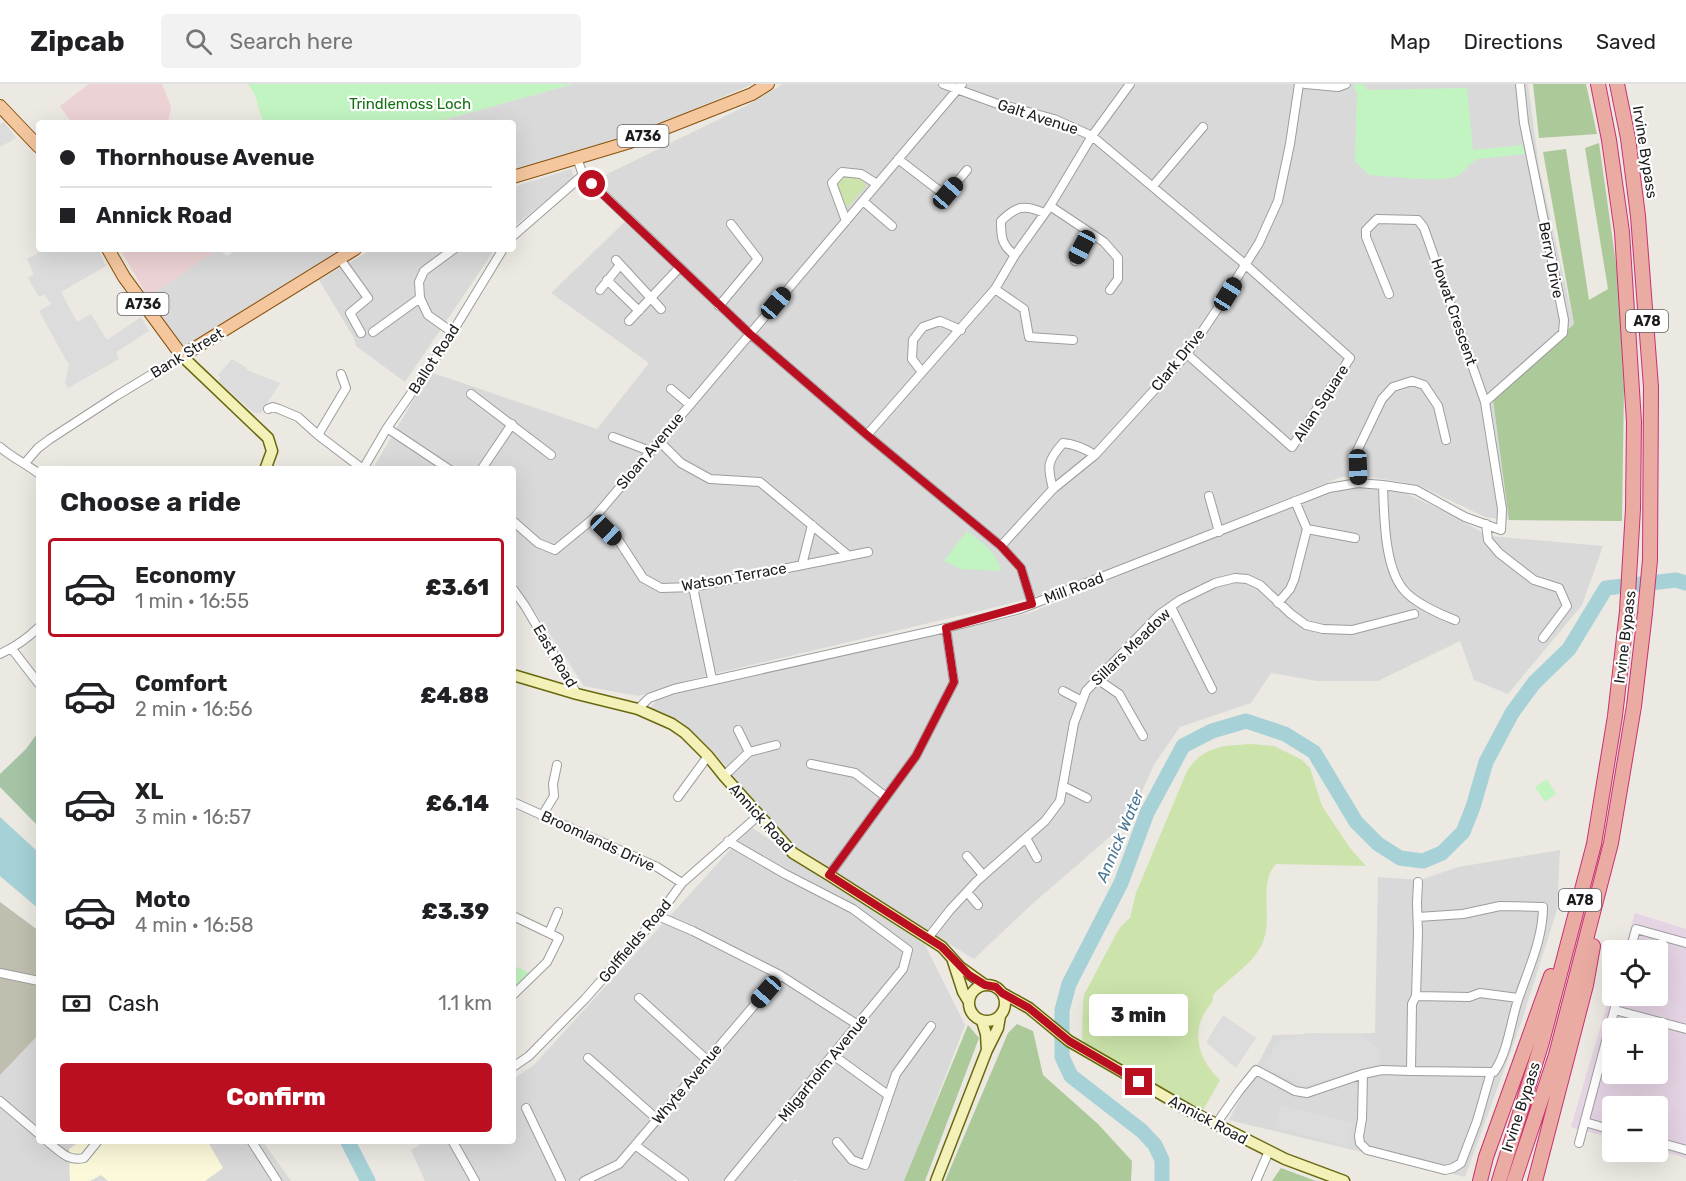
<!DOCTYPE html>
<meta charset="utf-8">
<style>
body{margin:0;font-family:Rubik,sans-serif;background:#f2f2f2;color:#202124;height:100vh;display:flex;flex-direction:column;font-size:22px;white-space:nowrap}
*{box-sizing:border-box;margin:0}
p{font-size:20px;color:#757577}
.icon{flex:none;width:33px;height:33px;fill:none;stroke:currentColor;stroke-width:2;stroke-linecap:round;stroke-linejoin:round}
.map{position:relative;flex:1;overflow:hidden}
.drawer{position:absolute;left:36px;top:382px;width:480px;height:678px;display:flex;flex-direction:column;background:#fff;border-radius:6px;box-shadow:0 6px 24px #0002}
.drawer>*{flex:none}
.guide{position:absolute;left:36px;top:36px;width:480px;height:132px;border-radius:6px;box-shadow:0 6px 24px #0002;display:grid;align-content:center;height:132px;padding:0 24px;background:#fff}
.fabs{position:absolute;left:1602px;top:856px;display:grid;gap:12px}
.fabs a{display:grid;place-items:center;width:66px;height:66px;border-radius:6px;background:#fff;box-shadow:0 6px 24px #0002;font-size:30px}
.end{position:absolute;width:27px;height:27px;margin:-14px;border:8px solid #b90f20;background:#fff;box-shadow:0 0 0 3px #fff}
.from{border-radius:50%}
.bubble{position:absolute;height:42px;border-radius:6px;background:#fff;box-shadow:0 6px 24px #0002;font-size:20px;font-weight:800;line-height:42px;text-align:center}
.car{position:absolute;width:18px;height:36px;margin:-18px -9px;border-radius:8px;box-shadow:0 0 4px 2px #0007;background:linear-gradient(#222 24%,#8ab4d8 0 40%,#222 0 76%,#8ab4d8 0 86%,#222 0)}
.guide b{display:flex;align-items:center;gap:21px;height:57px;font-size:22px}
.guide b+b{border-top:2px solid #e0e0e0}
.guide i{width:15px;height:15px;background:#202124}
ul{padding:0;list-style:none}
li{display:flex;align-items:center;gap:18px;height:99px;margin:0 12px 9px;padding:0 12px;border:3px solid transparent;border-radius:6px}
li div{flex:1}
li b{display:block;font-size:22px}
li em{font-style:normal;font-weight:800}
li.current{border-color:#b90f20}
li>.icon{width:54px;height:54px;stroke-width:1.5}
h2{padding:0 24px;font-size:27px;line-height:72px}
.pay{display:flex;align-items:center;gap:15px;height:66px;padding:0 24px;font-size:22px}
.pay p{margin-inline-start:auto}
.action{display:flex;gap:12px;margin-top:auto;padding:12px 24px}
.action a{flex:1;height:69px;border-radius:6px;background:#b90f20;color:#fff;font-size:24px;font-weight:800;line-height:69px;text-align:center}
header{display:flex;align-items:center;gap:36px;box-sizing:border-box;height:84px;padding:0 30px;background:#fff;border-bottom:2px solid #e0e0e0}
header strong{font-size:28px}
nav{display:flex;gap:33px;margin-inline-start:auto;font-size:21px}
.search{width:420px;height:54px;background:#f2f2f2;display:flex;align-items:center;gap:15px;box-sizing:border-box;padding:0 21px;border-radius:6px;color:#757577;font-size:22px}
.map>svg:first-child{display:block}
</style>
<header>
<strong>Zipcab</strong>
<div class="search"><svg class="icon" aria-label="search" viewBox="0 0 24 24"><circle cx="10" cy="10" r="6"/><path d="M15 15l6 6"/></svg>Search here</div>
<nav><a>Map</a><a>Directions</a><a>Saved</a></nav>
</header>
<div class="map">
<svg width="1686" height="1097" viewBox="0 0 1686 1097">
<rect width="100%" height="100%" fill="#ece8e2"/>
<path fill="#dad9d9" d="M573 0H753L683 30 604 59 513 88V39H432Z
M783 0H1528L1539 83 1574 240 1493 316 1509 436 1485 433 1418 401 1377 394 1341 393 1057 507 984 526 692 595 638 612 584 602 513 495V386H372L430 288 597 345 649 279 551 209 632 131 595 96 746 22Z
M571 85 574 94 513 143V103Z
M218 165 227 172 237 165H346L185 266 148 213Z
M373 165H495L405 298 356 262 354 254 319 196Z
M1353 402 1393 404 1442 426 1489 452 1603 462 1582 521 1508 610 1474 596 1460 557 1378 597H1317L1271 589 1251 619 1180 643 1155 679 1128 737 1030 822 974 875 903 832 786 757 714 668 679 636 650 624 662 610 1030 529 1301 416Z
M751 743 925 861 965 941 905 1097H797L795 1096 793 1097H425L411 1066 424 1058H513V995L533 982Z
M1560 766 1557 826 1520 942 1465 1093 1229 1036 1273 951 1375 949 1378 793 1420 796 1458 783Z
M0 834 39 872V1058H263L291 1097H0Z"/>
<path fill="#ecd2d4" d="M89 0H162L171 23 168 39H72L60 22Z
M120 165H218L148 213Z"/>
<path fill="#e5d4e4" fill-rule="evenodd" d="M1635 829 1686 845V1074L1658 1066V1023H1612V1054L1571 1043 1612 904V912H1658V867H1624ZM1612 945H1658V990H1612Z"/>
<path fill="#fcf9db" d="M79 1058H208L223 1084 205 1097H108L101 1091 90 1097H70L69 1065Z"/>
<path fill="#c0beae" d="M0 818 39 847V950L0 991Z"/>
<path fill="#cce4ab" d="M847 92 860 95 867 101 848 123 842 117 837 100 842 94Z
M1250 660 1274 662 1302 676 1310 684 1322 722 1350 764 1366 782 1276 780C1259 798 1271 829 1265 851 1260 872 1243 884 1228 897 1224 901 1218 905 1215 909 1211 914 1214 913 1212 918 1209 923 1204 928 1202 934 1192 957 1203 980 1220 996L1202 1028 1131 988 1084 958 1082 954 1083 920 1084 911 1115 852 1121 842 1130 834 1136 809 1187 687C1204 662 1222 662 1250 660Z"/>
<path fill="#acc99a" d="M1533 0H1586L1597 50 1539 54Z
M1599 59 1618 194 1624 304 1622 437 1509 436 1493 316 1574 240 1543 68 1566 65 1589 216 1608 205 1585 64Z
M1017 940 1033 947 1043 991 1098 1040 1132 1077 1131 1097H945L1008 949Z
M968 941 979 954 925 1097H904Z
M1281 1084 1316 1097H1272Z"/>
<path fill="#a5c4a6" d="M39 647V743L0 703V690L26 665Z"/>
<path fill="#c2f4c1" d="M248 0H573L432 39H263L255 11Z
M1357 0H1363L1367 6 1467 4 1473 66 1523 61 1525 70 1477 75C1468 80 1465 89 1455 93 1440 99 1388 92 1369 91L1355 77 1357 8 1353 2Z
M967 447C983 460 996 466 1001 487L961 485 944 477Z
M1547 695 1556 710 1545 718 1535 703Z
M513 881 530 889 513 906Z"/>
<path fill="#dcdcdc" d="M4 38 16 54 0 63V40Z
M46 165H90L91 167 98 165 106 182 61 208 77 238 91 230 107 256 141 233 149 247 116 268 119 275 68 304 65 299 69 281 39 227 51 220 44 210 39 213 28 194 34 190 27 175Z
M232 275 247 284 246 286 280 299 261 329H254L218 297 221 293 218 291Z
M1223 931 1256 954 1236 984 1206 958Z
M1307 949 1357 950 1380 965V980L1305 1002 1263 982 1278 958Z
M1280 1021 1354 1039 1347 1062 1275 1043Z"/>
<path fill="#a5d1d7" d="M0 733 39 769V825L0 792Z"/>
<g fill="none" stroke-linecap="round" stroke-linejoin="round">
<path stroke="#a5d1d7" stroke-width="15" d="M348 1058 368 1097
M1162 1097V1076L1155 1061 1142 1047 1071 992 1062 973V926L1069 900 1121 799 1147 729 1183 662 1212 647 1246 637 1285 650 1314 668 1356 738 1378 760 1400 774 1423 777 1442 769 1463 748 1473 723 1486 678 1512 629 1534 599 1569 565 1606 504 1676 496 1686 499"/>
<defs>
<path id="minor" d="M943 0 995 19 1054 35 1092 52 1246 181 1350 274 1292 363 1187 270
M1305 0 1338 3 1346 0
M577 74 583 91 750 250 867 351 1001 462 1021 484 1032 520
M898 75 937 105 948 109 967 86
M1153 102 1203 43
M863 117 892 142
M1050 122 1104 158 1118 174V195L1110 206
M846 137 832 99 842 88 861 90 877 100
M513 152 583 91
M1015 171C1001 161 1001 152 1001 137 1016 122 1025 120 1044 129
M340 175 368 214 350 229 361 249
M616 176 661 225
M1075 177 1090 149
M607 196 639 227
M995 205 1024 225 1029 253 1073 256
M600 206 620 181
M719 222 758 175 731 140
M629 237 679 184
M373 248 420 214
M452 248 428 231 420 214 419 198 424 187 454 165
M922 288 912 275 913 256 923 243 940 237 961 246
M671 305 690 321
M471 310 551 371
M1485 318 1563 249 1564 236 1524 39 1520 0
M268 325 273 323 279 325 298 333 318 351 364 386
M387 344 450 386
M318 351 346 304 341 290
M867 351 995 205 1015 171 1050 122 1092 52 1130 0
M613 353 650 367
M659 357 681 379 710 395 760 398 849 472
M0 363C12 374 27 380 39 390
M25 379 38 364 50 355 116 312 182 272
M363 385 387 344 444 262 503 165
M481 386 512 340
M1358 399 1357 367 1382 315 1393 303 1412 297 1424 301 1438 322 1446 356
M1383 401C1384 429 1384 482 1403 505 1413 518 1439 530 1455 536
M1053 405C1047 382 1047 377 1063 359 1075 360 1084 364 1095 371
M1209 412 1219 448
M594 434 619 457 643 494 661 504 693 503 868 468
M513 437 538 459 555 466 594 434 962 0
M1486 440 1488 456 1499 469 1534 496 1559 504 1567 522 1543 554
M1307 445 1355 454
M1001 462 1053 405 1095 371 1187 270 1218 224 1259 159 1278 117 1290 60 1299 0
M802 481 812 441
M693 503 712 595
M513 505 525 522 577 610
M1278 519 1290 505 1294 496 1307 445 1295 417
M1171 523 1212 605
M12 565 39 600
M0 570C15 563 27 555 39 543
M1097 595 1119 610 1143 652
M1063 607 1082 617
M638 625 649 614 674 605 946 544 1020 525 1329 404 1358 399 1383 401 1416 406 1465 433 1501 446 1502 425 1485 318 1424 144 1418 136 1377 135 1366 146V153L1389 210
M738 646 749 668
M811 680 855 689 886 713
M724 692 749 668 776 661
M1063 702 1087 714
M678 713 708 672
M513 718 657 783 682 799
M542 732 554 712 553 700 557 681
M1026 754 1037 774
M728 757 785 790 853 825 908 866 903 885 729 1097
M967 772 983 791
M829 791 916 672 954 598 946 544
M967 808 978 821
M513 832 559 854 547 878 513 911
M658 832 693 847 780 891 858 941
M549 849 558 828
M928 854 950 826 977 797 1045 737 1060 717 1074 639 1086 607 1160 530 1180 516 1215 499 1235 494 1247 495 1260 501 1291 530 1306 541 1323 545 1352 546 1414 530
M1630 867 1636 845 1686 859
M0 889 39 897
M1416 912 1469 913 1480 909 1518 914
M639 914 707 976
M1615 926 1686 945
M833 971 888 1011
M588 974 657 1035
M513 983 529 972 585 915 658 832 682 799 758 732
M1411 987 1491 988
M1363 990 1362 1035 1359 1052 1360 1059 1367 1066 1445 1086 1453 1084 1461 1079 1477 1037 1491 988H1494C1509 966 1510 938 1519 913 1529 884 1543 854 1543 823L1500 822 1463 830 1418 833
M0 1017 39 1050
M526 1024 561 1097
M1585 1038 1612 1046
M1216 1040 1239 1007 1256 986 1295 1007 1307 1009 1363 990 1382 986 1411 987 1412 920 1416 912 1418 849 1417 819 1418 798
M48 1058C60 1067 68 1078 84 1074L97 1058
M252 1058 277 1097
M453 1058 475 1097
M837 1058 852 1076 865 1081 896 990 931 942
M1658 1058 1686 1066
M1579 1059 1618 912
M635 1061 684 1097
M584 1097 619 1080 780 891
M1256 1097 1269 1067"/>
<path id="secondary" d="M182 272 268 354 272 367 265 386
M513 591 577 610 638 625 672 640 685 649 708 672 724 692 793 769 829 791 942 863 960 883 985 901
M953 877 963 908 969 918
M969 919a18 18 0 1 1 36 0a18 18 0 1 1-36 0Z
M1002 909 1029 924 1069 957 1192 1028 1285 1075 1344 1097
M982 937 986 950 987 966
M936 1097 987 966 998 944 1000 932"/>
<path id="primary" d="M0 22 39 63
M513 93 630 58 752 10 768 0
M108 165 124 193 182 272 355 165"/>
<path id="trunk" d="M1480 1097 1486 1073 1551 892
M1499 1097 1542 958 1594 760 1615 632 1627 527 1633 425 1634 338 1622 148 1609 56 1598 0
M1514 1097 1556 971 1611 759 1634 622 1645 529 1650 476 1651 303 1638 132 1628 54 1617 0
M1535 1097 1586 901 1593 862"/>
</defs>
<use href="#minor" stroke="#9d9d9d" stroke-width="10"/>
<use href="#secondary" stroke="#68690d" stroke-width="13"/>
<use href="#primary" stroke="#88520b" stroke-width="14"/>
<use href="#trunk" stroke="#c93074" stroke-width="16"/>
<use href="#minor" stroke="#fff" stroke-width="8"/>
<use href="#secondary" stroke="#f4f1b8" stroke-width="10"/>
<use href="#primary" stroke="#f4c79f" stroke-width="12"/>
<use href="#trunk" stroke="#eaaba2" stroke-width="14"/>
</g>
<g fill="none" stroke-linecap="round" stroke-linejoin="round">
<path stroke="#b90f20" stroke-width="8" d="M592 100 750 250 867 351 1001 462 1021 484 1032 520 946 544 954 598 916 672 829 791 942 863 969 891 985 901 996 903 1002 909 1029 924 1069 957 1139 998"/>
</g>
<g text-anchor="middle" dominant-baseline="central" stroke-width="4.5" stroke-linejoin="round" paint-order="stroke">
<g fill="#fff" stroke="#606060" stroke-width="1.5">
<rect x="617.5" y="41" width="51" height="22" rx="4.5"/>
<rect x="117.5" y="209" width="51" height="22" rx="4.5"/>
<rect x="1626" y="226" width="42" height="22" rx="4.5"/>
<rect x="1559" y="805" width="42" height="22" rx="4.5"/>
</g>
<g font-size="14" font-weight="bold" fill="#1c1c1c">
<text x="643" y="52">A736</text>
<text x="143" y="220">A736</text>
<text x="1647" y="237">A78</text>
<text x="1580" y="816">A78</text>
</g>
<g font-size="15" fill="#157013" stroke="#fff">
<text x="410" y="20">Trindlemoss Loch</text>
</g>
<g font-size="15" fill="#1c1c1c" stroke="#fff">
<text transform="translate(1038 33) rotate(18)">Galt Avenue</text>
<text transform="translate(1645 68) rotate(81)">Irvine Bypass</text>
<text transform="translate(1551 176) rotate(79)">Berry Drive</text>
<text transform="translate(1454 228) rotate(71)">Howat Crescent</text>
<text transform="translate(187 269) rotate(-31)">Bank Street</text>
<text transform="translate(434 275) rotate(-57)">Ballot Road</text>
<text transform="translate(1178 276) rotate(-51)">Clark Drive</text>
<text transform="translate(1321 319) rotate(-57)">Allan Square</text>
<text transform="translate(650 367) rotate(-50)">Sloan Avenue</text>
<text transform="translate(734 493) rotate(-10)">Watson Terrace</text>
<text transform="translate(1074 504) rotate(-21)">Mill Road</text>
<text transform="translate(1625 553) rotate(-83)">Irvine Bypass</text>
<text transform="translate(1131 563) rotate(-44)">Sillars Meadow</text>
<text transform="translate(555 572) rotate(59)">East Road</text>
<text transform="translate(761 734) rotate(48)">Annick Road</text>
<text transform="translate(598 757) rotate(25)">Broomlands Drive</text>
<text transform="translate(635 857) rotate(-50)">Golffields Road</text>
<text transform="translate(823 984) rotate(-51)">Milgarholm Avenue</text>
<text transform="translate(687 1000) rotate(-50)">Whyte Avenue</text>
<text transform="translate(1521 1023) rotate(-72)">Irvine Bypass</text>
<text transform="translate(1208 1036) rotate(28)">Annick Road</text>
</g>
<g font-size="16" font-style="italic" fill="#4a7794" stroke="#fff">
<text transform="translate(1120 752) rotate(-67)">Annick Water</text>
</g>
</g>
</svg>
<div class="fabs">
<a><svg class="icon" aria-label="locate" viewBox="0 0 24 24"><circle cx="12" cy="12" r="6"/><path d="M12 2v4M12 18v4M2 12h4M18 12h4"/></svg></a>
<a>+</a>
<a>−</a>
</div>
<i class="end from" style="left:592px;top:100px"></i>
<i class="end" style="left:1139px;top:998px"></i>
<div class="bubble" style="left:1089px;top:910px;width:99px">3 min</div>
<i class="car" style="left:948px;top:109px;rotate:41deg"></i>
<i class="car" style="left:1082px;top:163px;rotate:208deg"></i>
<i class="car" style="left:1228px;top:210px;rotate:32deg"></i>
<i class="car" style="left:776px;top:219px;rotate:40deg"></i>
<i class="car" style="left:1358px;top:383px;rotate:178deg"></i>
<i class="car" style="left:606px;top:446px;rotate:134deg"></i>
<i class="car" style="left:766px;top:908px;rotate:221deg"></i>
<div class="guide">
<b><i class="from"></i>Thornhouse Avenue</b>
<b><i></i>Annick Road</b>
</div>
<section class="drawer">
<h2>Choose a ride</h2>
<ul>
<li class="current"><svg class="icon" aria-label="car" viewBox="0 0 24 24"><path d="M5 17H2v-5l4-1 3-4h7l3 4 3 1v5h-3M9 17h6M6 11h13"/><circle cx="7" cy="17" r="2"/><circle cx="17" cy="17" r="2"/></svg><div><b>Economy</b><p>1 min · 16:55</p></div><em>£3.61</em></li>
<li><svg class="icon" aria-label="car" viewBox="0 0 24 24"><path d="M5 17H2v-5l4-1 3-4h7l3 4 3 1v5h-3M9 17h6M6 11h13"/><circle cx="7" cy="17" r="2"/><circle cx="17" cy="17" r="2"/></svg><div><b>Comfort</b><p>2 min · 16:56</p></div><em>£4.88</em></li>
<li><svg class="icon" aria-label="car" viewBox="0 0 24 24"><path d="M5 17H2v-5l4-1 3-4h7l3 4 3 1v5h-3M9 17h6M6 11h13"/><circle cx="7" cy="17" r="2"/><circle cx="17" cy="17" r="2"/></svg><div><b>XL</b><p>3 min · 16:57</p></div><em>£6.14</em></li>
<li><svg class="icon" aria-label="car" viewBox="0 0 24 24"><path d="M5 17H2v-5l4-1 3-4h7l3 4 3 1v5h-3M9 17h6M6 11h13"/><circle cx="7" cy="17" r="2"/><circle cx="17" cy="17" r="2"/></svg><div><b>Moto</b><p>4 min · 16:58</p></div><em>£3.39</em></li>
</ul>
<div class="pay"><svg class="icon" aria-label="cash" viewBox="0 0 24 24"><path d="M3 7h18v10H3z"/><circle cx="12" cy="12" r="2"/></svg>Cash<p>1.1 km</p></div>
<div class="action"><a>Confirm</a></div>
</section>
</div>
